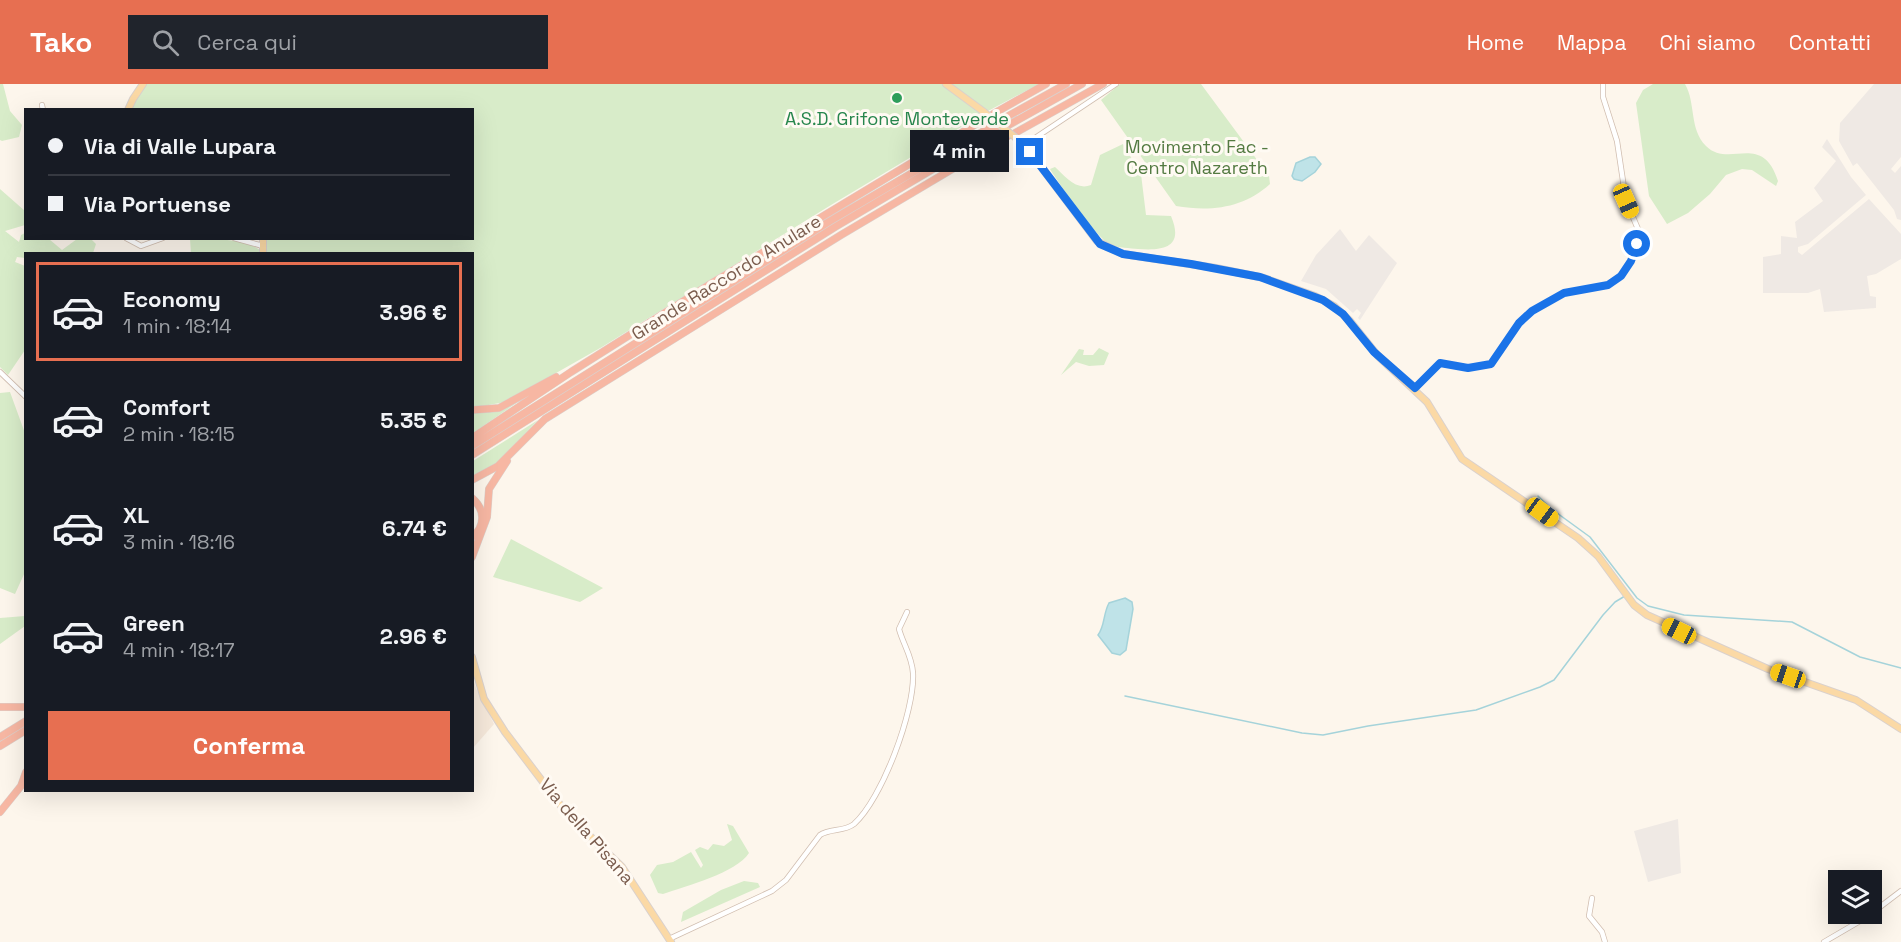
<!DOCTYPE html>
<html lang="it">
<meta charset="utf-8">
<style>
body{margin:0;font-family:"Space Grotesk",sans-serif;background:#20242c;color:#f1f3f6;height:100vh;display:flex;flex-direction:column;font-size:22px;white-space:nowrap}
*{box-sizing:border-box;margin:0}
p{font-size:20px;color:#9ea1a6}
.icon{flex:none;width:33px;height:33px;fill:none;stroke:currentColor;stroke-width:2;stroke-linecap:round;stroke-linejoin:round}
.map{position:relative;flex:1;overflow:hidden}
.sheet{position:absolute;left:24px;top:168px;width:450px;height:540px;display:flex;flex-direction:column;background:#171b24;border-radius:0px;box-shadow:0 6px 24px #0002}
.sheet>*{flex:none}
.hud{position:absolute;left:24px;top:24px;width:450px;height:132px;border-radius:0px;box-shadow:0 6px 24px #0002;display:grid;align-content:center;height:132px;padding:0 24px;background:#171b24}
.tools{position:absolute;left:1828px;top:786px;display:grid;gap:12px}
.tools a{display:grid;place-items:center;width:54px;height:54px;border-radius:0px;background:#171b24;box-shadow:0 6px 24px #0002;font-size:30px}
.end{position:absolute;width:27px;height:27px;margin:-14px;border:8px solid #1a73e8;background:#fff;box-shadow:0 0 0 3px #fff}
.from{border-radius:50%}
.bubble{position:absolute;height:42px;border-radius:0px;background:#171b24;box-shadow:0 6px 24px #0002;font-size:20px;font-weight:700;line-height:42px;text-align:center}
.car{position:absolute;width:18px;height:36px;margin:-18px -9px;border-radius:8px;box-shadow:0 0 4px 2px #0007;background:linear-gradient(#f5c518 24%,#345 0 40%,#f5c518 0 76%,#345 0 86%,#f5c518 0)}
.hud b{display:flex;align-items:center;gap:21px;height:57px;font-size:22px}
.hud b+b{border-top:2px solid #363941}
.hud i{width:15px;height:15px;background:#f1f3f6}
ul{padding:10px 0 0;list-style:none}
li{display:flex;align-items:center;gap:18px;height:99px;margin:0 12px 9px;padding:0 12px;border:3px solid transparent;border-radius:0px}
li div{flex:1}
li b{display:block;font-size:22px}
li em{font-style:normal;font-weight:700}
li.current{border-color:#e76f51}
li>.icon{width:54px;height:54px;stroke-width:1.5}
.cta{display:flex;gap:12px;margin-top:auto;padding:12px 24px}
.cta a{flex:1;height:69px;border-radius:0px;background:#e76f51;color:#fff;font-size:24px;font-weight:700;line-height:69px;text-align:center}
header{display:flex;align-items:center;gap:36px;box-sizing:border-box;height:84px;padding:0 30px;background:#e76f51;color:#fff}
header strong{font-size:28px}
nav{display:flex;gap:33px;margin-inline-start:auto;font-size:21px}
.search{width:420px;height:54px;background:#20242c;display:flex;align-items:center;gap:15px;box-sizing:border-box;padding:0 21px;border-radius:0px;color:#9ea1a6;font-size:22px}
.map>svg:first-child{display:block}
</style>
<header>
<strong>Tako</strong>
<div class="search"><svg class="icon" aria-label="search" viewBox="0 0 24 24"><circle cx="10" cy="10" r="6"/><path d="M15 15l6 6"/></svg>Cerca qui</div>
<nav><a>Home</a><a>Mappa</a><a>Chi siamo</a><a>Contatti</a></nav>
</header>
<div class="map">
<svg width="1901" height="858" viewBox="0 0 1901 858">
<rect width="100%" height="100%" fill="#fdf6ec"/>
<path fill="#f5e8da" d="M472 591 476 604 494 640 473 664Z"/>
<path fill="#efe9e4" d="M1874 0H1901V73L1891 85 1895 89 1901 82V136L1897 135 1894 126 1857 79 1853 82 1839 57 1840 39Z
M1827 55 1851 93 1866 111 1808 160 1798 163V168L1802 171 1869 115 1901 150V175L1876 190 1867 192 1870 212 1876 213V224L1824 228 1820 205 1808 209H1763V173L1781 170V152L1797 154 1795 138 1823 117 1814 104 1836 77 1822 63Z
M1340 145 1356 167 1369 151 1397 179 1360 236 1358 234 1361 229 1357 225 1353 229 1326 205 1301 197 1316 171Z
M1678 735 1681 789 1648 798 1634 747Z"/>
<path fill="#d8ecc9" d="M0 0H3L10 27 22 41 19 53 2 57 0 56Z
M145 0H1039L988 27 831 121 602 263 505 318 472 324V170L266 169 265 155 472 154V26H131L134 16Z
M1120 0H1201L1269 92 1270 100C1244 124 1211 128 1176 122L1101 16Z
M1653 0H1685C1696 19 1689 45 1706 62 1729 85 1762 47 1778 97L1776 102 1752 86 1742 85 1726 91 1710 110 1688 129 1667 140 1649 112 1636 19 1643 6Z
M1123 60 1141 90 1146 131 1171 132C1184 163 1165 167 1138 165 1130 164 1118 164 1111 161 1096 154 1060 101 1050 85L1055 83C1065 92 1076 107 1091 101L1100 71Z
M0 105 25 127V141L5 147 19 158 21 151 25 149 26 154 49 155 62 166 77 155H91L96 160 93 169 26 170 25 174 17 173 15 178 25 182V266L8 291 0 283Z
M190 155C213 155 246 153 264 169H191Z
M1099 264 1109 269 1104 281 1089 282 1076 278 1061 291 1079 265 1084 266 1083 271H1093Z
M10 308 26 352 25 488 15 510 0 504V309Z
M531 309 473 349V328L496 327Z
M538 336 496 380 473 393V377Z
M511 455 603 504 580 518 493 493Z
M25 532V542L0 560V534Z
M727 740 733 742 749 769C736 789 686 802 663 810L658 809 650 791 657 781 673 778 691 768 701 784 703 781 695 766 700 763 708 766 713 760 724 762 732 756Z
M744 797 758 799 760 803 681 838 683 828 721 806Z"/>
<path fill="#bfe3e8" stroke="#a5d3da" stroke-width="1.5" d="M1310 73H1315L1321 80 1315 88 1302 97 1294 95 1292 92 1296 79Z
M1125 514 1132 518 1133 525 1126 566 1120 571 1112 569 1098 551C1105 542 1103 530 1109 519Z"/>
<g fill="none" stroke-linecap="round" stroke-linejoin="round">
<path stroke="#a5d3da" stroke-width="1.5" d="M1538 412 1550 424 1590 453 1637 514 1648 522 1684 531 1792 538 1860 573 1901 584
M1125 612 1302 649 1323 651 1368 642 1476 626 1540 603 1554 596 1603 531 1615 518 1625 512"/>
<defs>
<path id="minor" d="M42 21 43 26
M1023 62 1116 0
M126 154 141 162 163 154
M234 154 263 162
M0 288 26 313
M1415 305 1440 279 1468 284 1491 280 1519 239 1532 227 1564 209 1608 201 1621 192 1631 177 1637 161 1638 145 1626 117 1617 57 1603 13V0
M1592 814 1589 832 1602 848 1605 858
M1872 829 1901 807
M669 855 772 807 786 796 820 751C830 744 844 748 854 740 882 715 915 627 913 589 912 572 903 560 899 545L907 528
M1824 858 1872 830"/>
<path id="major" d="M946 0 984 28
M128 26 133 15 143 0
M1016 54 1039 80 1097 157 1123 170 1216 184 1264 194 1315 212 1334 222 1350 237 1378 272 1427 318 1462 375 1578 454 1598 472 1634 521 1647 531 1768 585 1856 616 1901 645
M263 154V170
M472 573 484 615 505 648 568 731 622 783 671 858"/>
<path id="highway" d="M993 30 1046 0
M1001 36 1066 0
M1007 42 1082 0
M1015 49 1103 0
M472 326 499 324 556 293
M472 354 571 288 712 199 986 34
M472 362 830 137 994 41
M472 371 835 143 999 46
M472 396 498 382 545 335 841 151 1008 52
M472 414C485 425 486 442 472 453
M472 473 487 433 489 405 507 377
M0 623H26
M0 653 26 637
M0 662 26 646
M0 728 21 702 26 688"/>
</defs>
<use href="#minor" stroke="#d1beb0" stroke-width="6"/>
<use href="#major" stroke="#dad1cd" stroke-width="8"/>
<use href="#highway" stroke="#dad1cd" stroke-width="8"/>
<use href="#minor" stroke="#fff" stroke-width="4.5"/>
<use href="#major" stroke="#fbd9a5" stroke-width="6"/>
<use href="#highway" stroke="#f7b7a3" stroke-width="7"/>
<defs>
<path id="major-bridge" d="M984 28 1016 54"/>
</defs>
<use href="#major-bridge" stroke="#dad1cd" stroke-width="8" stroke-linecap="butt"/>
<use href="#major-bridge" stroke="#fbd9a5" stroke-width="6"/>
</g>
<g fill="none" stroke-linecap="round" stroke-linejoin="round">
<path stroke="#1a73e8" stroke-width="8" d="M1030 68 1100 160 1123 170 1191 180 1260 193 1323 216 1343 230 1374 268 1415 304 1440 279 1468 284 1491 280 1519 239 1532 227 1564 209 1608 201 1621 192 1631 177 1637 160"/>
</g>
<circle fill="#2e9e5b" stroke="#fffaf3" stroke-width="2" cx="897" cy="14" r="6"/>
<g text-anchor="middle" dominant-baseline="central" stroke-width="6" stroke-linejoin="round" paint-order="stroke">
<g font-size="18" fill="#27864d" stroke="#fffaf3">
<text x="897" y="34">A.S.D. Grifone Monteverde</text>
</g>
<g font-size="18" fill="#537a41" stroke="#fffaf3">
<text x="1197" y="62">Movimento Fac -<tspan x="1197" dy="21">Centro Nazareth</tspan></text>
</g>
<g font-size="18" fill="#7a5c4d" stroke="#fffaf3">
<text transform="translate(726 193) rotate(-32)">Grande Raccordo Anulare</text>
<text transform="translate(587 747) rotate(49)">Via della Pisana</text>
</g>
</g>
</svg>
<div class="tools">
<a><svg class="icon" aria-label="layers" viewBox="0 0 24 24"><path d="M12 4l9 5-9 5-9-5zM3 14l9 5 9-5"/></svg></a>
</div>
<i class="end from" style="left:1637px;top:160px"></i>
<i class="end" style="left:1030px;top:68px"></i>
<div class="bubble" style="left:910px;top:46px;width:99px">4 min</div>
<i class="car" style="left:1626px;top:117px;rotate:156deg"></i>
<i class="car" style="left:1542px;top:428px;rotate:126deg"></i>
<i class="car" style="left:1679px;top:547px;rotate:296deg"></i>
<i class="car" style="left:1788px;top:592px;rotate:289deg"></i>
<div class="hud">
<b><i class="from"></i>Via di Valle Lupara</b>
<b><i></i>Via Portuense</b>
</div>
<section class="sheet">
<ul>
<li class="current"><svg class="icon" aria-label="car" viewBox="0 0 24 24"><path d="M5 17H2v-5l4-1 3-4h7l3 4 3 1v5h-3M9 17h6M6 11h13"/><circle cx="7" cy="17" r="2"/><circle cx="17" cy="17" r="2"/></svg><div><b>Economy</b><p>1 min · 18:14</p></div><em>3.96 €</em></li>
<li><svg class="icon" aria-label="car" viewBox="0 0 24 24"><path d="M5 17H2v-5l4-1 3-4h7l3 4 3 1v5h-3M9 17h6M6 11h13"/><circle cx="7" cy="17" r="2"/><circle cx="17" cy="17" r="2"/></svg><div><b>Comfort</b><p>2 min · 18:15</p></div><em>5.35 €</em></li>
<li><svg class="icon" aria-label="car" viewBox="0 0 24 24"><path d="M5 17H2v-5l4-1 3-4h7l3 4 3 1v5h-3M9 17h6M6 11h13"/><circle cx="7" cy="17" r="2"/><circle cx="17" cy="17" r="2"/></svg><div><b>XL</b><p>3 min · 18:16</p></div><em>6.74 €</em></li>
<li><svg class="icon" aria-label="car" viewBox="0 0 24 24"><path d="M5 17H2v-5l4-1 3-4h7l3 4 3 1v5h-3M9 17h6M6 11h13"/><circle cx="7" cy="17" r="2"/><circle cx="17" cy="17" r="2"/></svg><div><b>Green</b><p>4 min · 18:17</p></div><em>2.96 €</em></li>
</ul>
<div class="cta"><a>Conferma</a></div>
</section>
</div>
